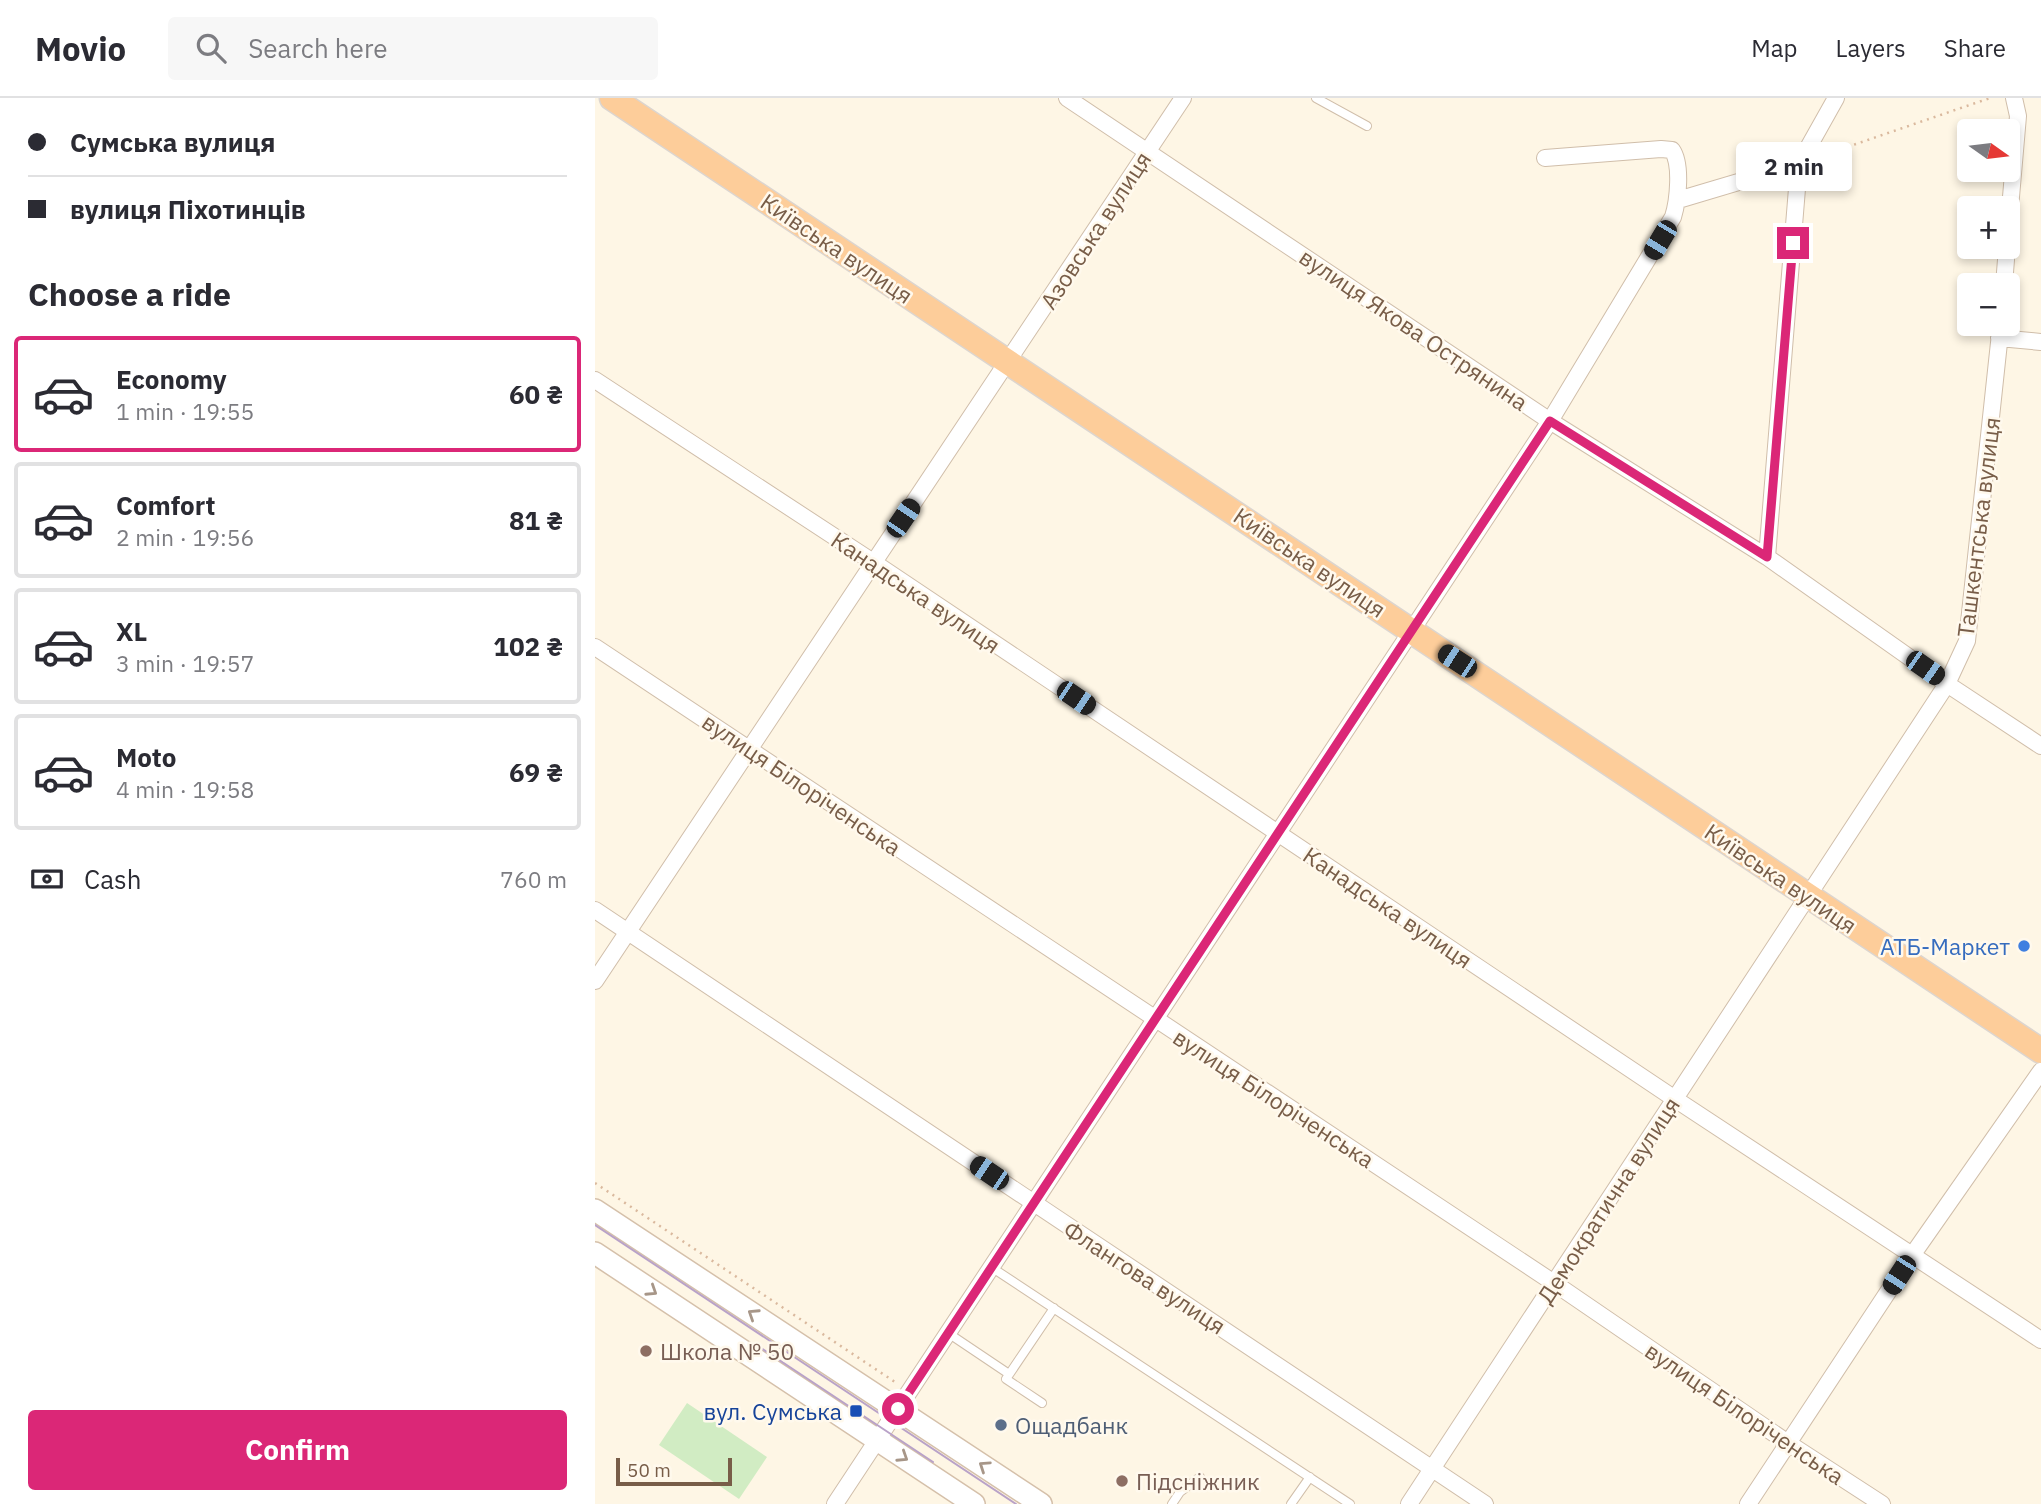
<!DOCTYPE html>
<meta charset="utf-8">
<style>
body{margin:0;font-family:"IBM Plex Sans",sans-serif;background:#f7f7f7;color:#2b2b33;height:100vh;display:flex;flex-direction:column;font-size:26px;white-space:nowrap}
*{box-sizing:border-box;margin:0}
p{font-size:23px;color:#7c7c81}
.icon{flex:none;width:38px;height:38px;fill:none;stroke:currentColor;stroke-width:2;stroke-linecap:round;stroke-linejoin:round}
.map{position:relative;flex:1;overflow:hidden}
.side{display:flex;flex-direction:column;background:#fff;width:595px}
.side>*{flex:none}
.top-card{display:grid;align-content:center;height:154px;padding:0 28px;background:#fff}
.needle{width:46px;rotate:104deg}
.tools{position:absolute;left:1362px;top:21px;display:grid;gap:14px}
.tools a{display:grid;place-items:center;width:63px;height:63px;border-radius:7px;background:#fff;box-shadow:0 4px 10px #0003;font-size:35px}
.scale{position:absolute;left:21px;bottom:18px;width:116px;box-sizing:border-box;padding-left:7px;border:4px solid #785d48;border-top:0;font-size:19px;line-height:24px;white-space:nowrap;color:#785d48;-webkit-text-stroke:5px #fff9ed;paint-order:stroke}
.end{position:absolute;width:32px;height:32px;margin:-16px;border:9px solid #db2777;background:#fff;box-shadow:0 0 0 4px #fff}
.from{border-radius:50%}
.bubble{position:absolute;height:49px;border-radius:7px;background:#fff;box-shadow:0 4px 10px #0003;font-size:23px;font-weight:700;line-height:49px;text-align:center}
.car{position:absolute;width:21px;height:42px;margin:-21px -10px;border-radius:9px;box-shadow:0 0 5px 2px #0007;background:linear-gradient(#222 24%,#8ab4d8 0 40%,#222 0 76%,#8ab4d8 0 86%,#222 0)}
.top-card b{display:flex;align-items:center;gap:24px;height:66px;font-size:26px}
.top-card b+b{border-top:2px solid #e1e1e2}
.top-card i{width:18px;height:18px;background:#2b2b33}
ul{padding:0;list-style:none}
li{display:flex;align-items:center;gap:21px;height:116px;margin:0 14px 10px;padding:0 14px;border:4px solid #e1e1e2;border-radius:7px}
li div{flex:1}
li b{display:block;font-size:26px}
li em{font-style:normal;font-weight:700}
li.selected{border-color:#db2777}
li>.icon{width:63px;height:63px;stroke-width:1.5}
h2{padding:0 28px;font-size:32px;line-height:84px}
.pay{display:flex;align-items:center;gap:18px;height:77px;padding:0 28px;font-size:26px}
.pay p{margin-inline-start:auto}
.primary-button{display:flex;gap:14px;margin-top:auto;padding:14px 28px}
.primary-button a{flex:1;height:80px;border-radius:7px;background:#db2777;color:#fff;font-size:28px;font-weight:700;line-height:80px;text-align:center}
header{display:flex;align-items:center;gap:42px;box-sizing:border-box;height:98px;padding:0 35px;background:#fff;border-bottom:2px solid #e1e1e2}
header strong{font-size:33px}
nav{display:flex;gap:38px;margin-inline-start:auto;font-size:24px}
.search{width:490px;height:63px;background:#f7f7f7;display:flex;align-items:center;gap:18px;box-sizing:border-box;padding:0 24px;border-radius:7px;color:#7c7c81;font-size:26px}
main{display:flex;flex:1;min-height:0}
.map>svg:first-child{display:block}
</style>
<header>
<strong>Movio</strong>
<div class="search"><svg class="icon" aria-label="search" viewBox="0 0 24 24"><circle cx="10" cy="10" r="6"/><path d="M15 15l6 6"/></svg>Search here</div>
<nav><a>Map</a><a>Layers</a><a>Share</a></nav>
</header>
<main>
<section class="side">
<div class="top-card">
<b><i class="from"></i>Сумська вулиця</b>
<b><i></i>вулиця Піхотинців</b>
</div>
<h2>Choose a ride</h2>
<ul>
<li class="selected"><svg class="icon" aria-label="car" viewBox="0 0 24 24"><path d="M5 17H2v-5l4-1 3-4h7l3 4 3 1v5h-3M9 17h6M6 11h13"/><circle cx="7" cy="17" r="2"/><circle cx="17" cy="17" r="2"/></svg><div><b>Economy</b><p>1 min · 19:55</p></div><em>60 ₴</em></li>
<li><svg class="icon" aria-label="car" viewBox="0 0 24 24"><path d="M5 17H2v-5l4-1 3-4h7l3 4 3 1v5h-3M9 17h6M6 11h13"/><circle cx="7" cy="17" r="2"/><circle cx="17" cy="17" r="2"/></svg><div><b>Comfort</b><p>2 min · 19:56</p></div><em>81 ₴</em></li>
<li><svg class="icon" aria-label="car" viewBox="0 0 24 24"><path d="M5 17H2v-5l4-1 3-4h7l3 4 3 1v5h-3M9 17h6M6 11h13"/><circle cx="7" cy="17" r="2"/><circle cx="17" cy="17" r="2"/></svg><div><b>XL</b><p>3 min · 19:57</p></div><em>102 ₴</em></li>
<li><svg class="icon" aria-label="car" viewBox="0 0 24 24"><path d="M5 17H2v-5l4-1 3-4h7l3 4 3 1v5h-3M9 17h6M6 11h13"/><circle cx="7" cy="17" r="2"/><circle cx="17" cy="17" r="2"/></svg><div><b>Moto</b><p>4 min · 19:58</p></div><em>69 ₴</em></li>
</ul>
<div class="pay"><svg class="icon" aria-label="cash" viewBox="0 0 24 24"><path d="M3 7h18v10H3z"/><circle cx="12" cy="12" r="2"/></svg>Cash<p>760 m</p></div>
<div class="primary-button"><a>Confirm</a></div>
</section>
<div class="map">
<svg width="1446" height="1406" viewBox="0 0 1446 1406">
<rect width="100%" height="100%" fill="#fef6e5"/>
<path fill="#d1ecc3" d="M92 1305 172 1359 144 1401 64 1347Z"/>
<g fill="none" stroke-linecap="round" stroke-linejoin="round">
<defs>
<path id="service" d="M721 0 772 28
M396 1169 755 1406
M353 1235 414 1276
M447 1305 411 1281 459 1210
M577 1406 585 1394 605 1379
M696 1406 715 1379"/>
<path id="minor" d="M472 0 955 323 1172 459 1352 586 1446 648
M1083 102 1204 66
M1412 145 1423 18 1419 0
M1409 187 1412 149
M1404 240 1446 244
M0 282 278 464 1080 1001 1446 1242
M1172 459 1204 66 1241 0
M0 549 959 1185 1193 1345 1287 1406
M0 812 890 1406
M0 883 588 0
M240 1406 955 323 1078 119C1083 103 1087 66 1077 52L1066 51 950 60
M814 1406 1352 586 1372 543 1406 226
M1153 1406 1318 1156 1446 973"/>
<path id="secondary" d="M0 1112 446 1406
M0 1155 379 1406"/>
<path id="trunk" d="M17 0 1446 953"/>
</defs>
<use href="#service" stroke="#d0beaa" stroke-width="10"/>
<use href="#minor" stroke="#d0beaa" stroke-width="18"/>
<use href="#secondary" stroke="#d5c0aa" stroke-width="24"/>
<use href="#trunk" stroke="#dcd5cf" stroke-width="27"/>
<path stroke="#dab99e" stroke-width="2.5" stroke-dasharray="2 5" stroke-linecap="butt" d="M1226 58 1395 0
M0 1085 300 1284"/>
<use href="#service" stroke="#fff" stroke-width="8"/>
<use href="#minor" stroke="#fff" stroke-width="16"/>
<use href="#secondary" stroke="#fff" stroke-width="21"/>
<use href="#trunk" stroke="#fdcd9a" stroke-width="24"/>
<path stroke="#b9a2c8" stroke-width="2" d="M0 1127 421 1406
M163 1248 338 1364"/>
</g>
<defs><path id="oneway-chevron" d="M-2-3.5L2.5 0L-2 3.5" fill="none" stroke-width="1.6" stroke-linecap="round" stroke-linejoin="round" transform="scale(1.75)"/></defs>
<g stroke="#a79688">
<use href="#oneway-chevron" transform="translate(57 1193) rotate(33)"/>
<use href="#oneway-chevron" transform="translate(158 1216) rotate(-147)"/>
<use href="#oneway-chevron" transform="translate(308 1359) rotate(33)"/>
<use href="#oneway-chevron" transform="translate(389 1368) rotate(-146)"/>
</g>
<g fill="none" stroke-linecap="round" stroke-linejoin="round">
<path stroke="#db2777" stroke-width="9" d="M303 1311 955 323 1172 459 1198 145"/>
</g>
<circle fill="#3f7fe0" stroke="#fff9ed" stroke-width="2.5" cx="1429" cy="848" r="7"/>
<g fill="#8d6e63" stroke="#fff9ed" stroke-width="2.5">
<circle cx="51" cy="1253" r="7"/>
<circle cx="527" cy="1383" r="7"/>
</g>
<rect fill="#1a4fb4" stroke="#fff9ed" stroke-width="2.5" x="254" y="1306" width="14" height="14" rx="3.5"/>
<circle fill="#5c6f8a" stroke="#fff9ed" stroke-width="2.5" cx="406" cy="1327" r="7"/>
<g text-anchor="middle" dominant-baseline="central" stroke-width="5" stroke-linejoin="round" paint-order="stroke">
<g font-size="23" fill="#785d48" stroke="#fff9ed">
<text transform="translate(500 132) rotate(-57)">Азовська вулиця</text>
<text transform="translate(242 150) rotate(34)">Київська вулиця</text>
<text transform="translate(819 231) rotate(34)">вулиця Якова Острянина</text>
<text transform="translate(1383 429) rotate(-83)">Ташкентська вулиця</text>
<text transform="translate(715 464) rotate(34)">Київська вулиця</text>
<text transform="translate(321 494) rotate(34)">Канадська вулиця</text>
<text transform="translate(207 686) rotate(34)">вулиця Білоріченська</text>
<text transform="translate(1186 780) rotate(34)">Київська вулиця</text>
<text transform="translate(793 809) rotate(34)">Канадська вулиця</text>
<text transform="translate(679 1000) rotate(33)">вулиця Білоріченська</text>
<text transform="translate(1013 1102) rotate(-57)">Демократична вулиця</text>
<text transform="translate(550 1179) rotate(33)">Флангова вулиця</text>
<text transform="translate(1150 1315) rotate(34)">вулиця Білоріченська</text>
</g>
<g font-size="23" fill="#366cbe" stroke="#fff9ed" text-anchor="end">
<text x="1415" y="848">АТБ-Маркет</text>
</g>
<g font-size="23" fill="#785e54" stroke="#fff9ed" text-anchor="start">
<text x="65" y="1253">Школа № 50</text>
<text x="541" y="1383">Підсніжник</text>
</g>
<g font-size="23" fill="#164399" stroke="#fff9ed" text-anchor="end">
<text x="247" y="1313">вул. Сумська</text>
</g>
<g font-size="23" fill="#4e5e75" stroke="#fff9ed" text-anchor="start">
<text x="420" y="1327">Ощадбанк</text>
</g>
</g>
</svg>
<div class="tools">
<a><svg class="needle" viewBox="-14 -14 28 28"><path d="M0-13l5 13h-10z" fill="#e53935"/><path d="M0 13l5-13h-10z" fill="#7c7c81"/></svg></a>
<a>+</a>
<a>−</a>
</div>
<div class="scale">50 m</div>
<i class="end from" style="left:303px;top:1311px"></i>
<i class="end" style="left:1198px;top:145px"></i>
<div class="bubble" style="left:1141px;top:44px;width:116px">2 min</div>
<i class="car" style="left:1065px;top:142px;rotate:211deg"></i>
<i class="car" style="left:308px;top:420px;rotate:34deg"></i>
<i class="car" style="left:862px;top:563px;rotate:303deg"></i>
<i class="car" style="left:1330px;top:570px;rotate:125deg"></i>
<i class="car" style="left:481px;top:600px;rotate:124deg"></i>
<i class="car" style="left:394px;top:1075px;rotate:304deg"></i>
<i class="car" style="left:1304px;top:1177px;rotate:213deg"></i>
</div>
</main>
